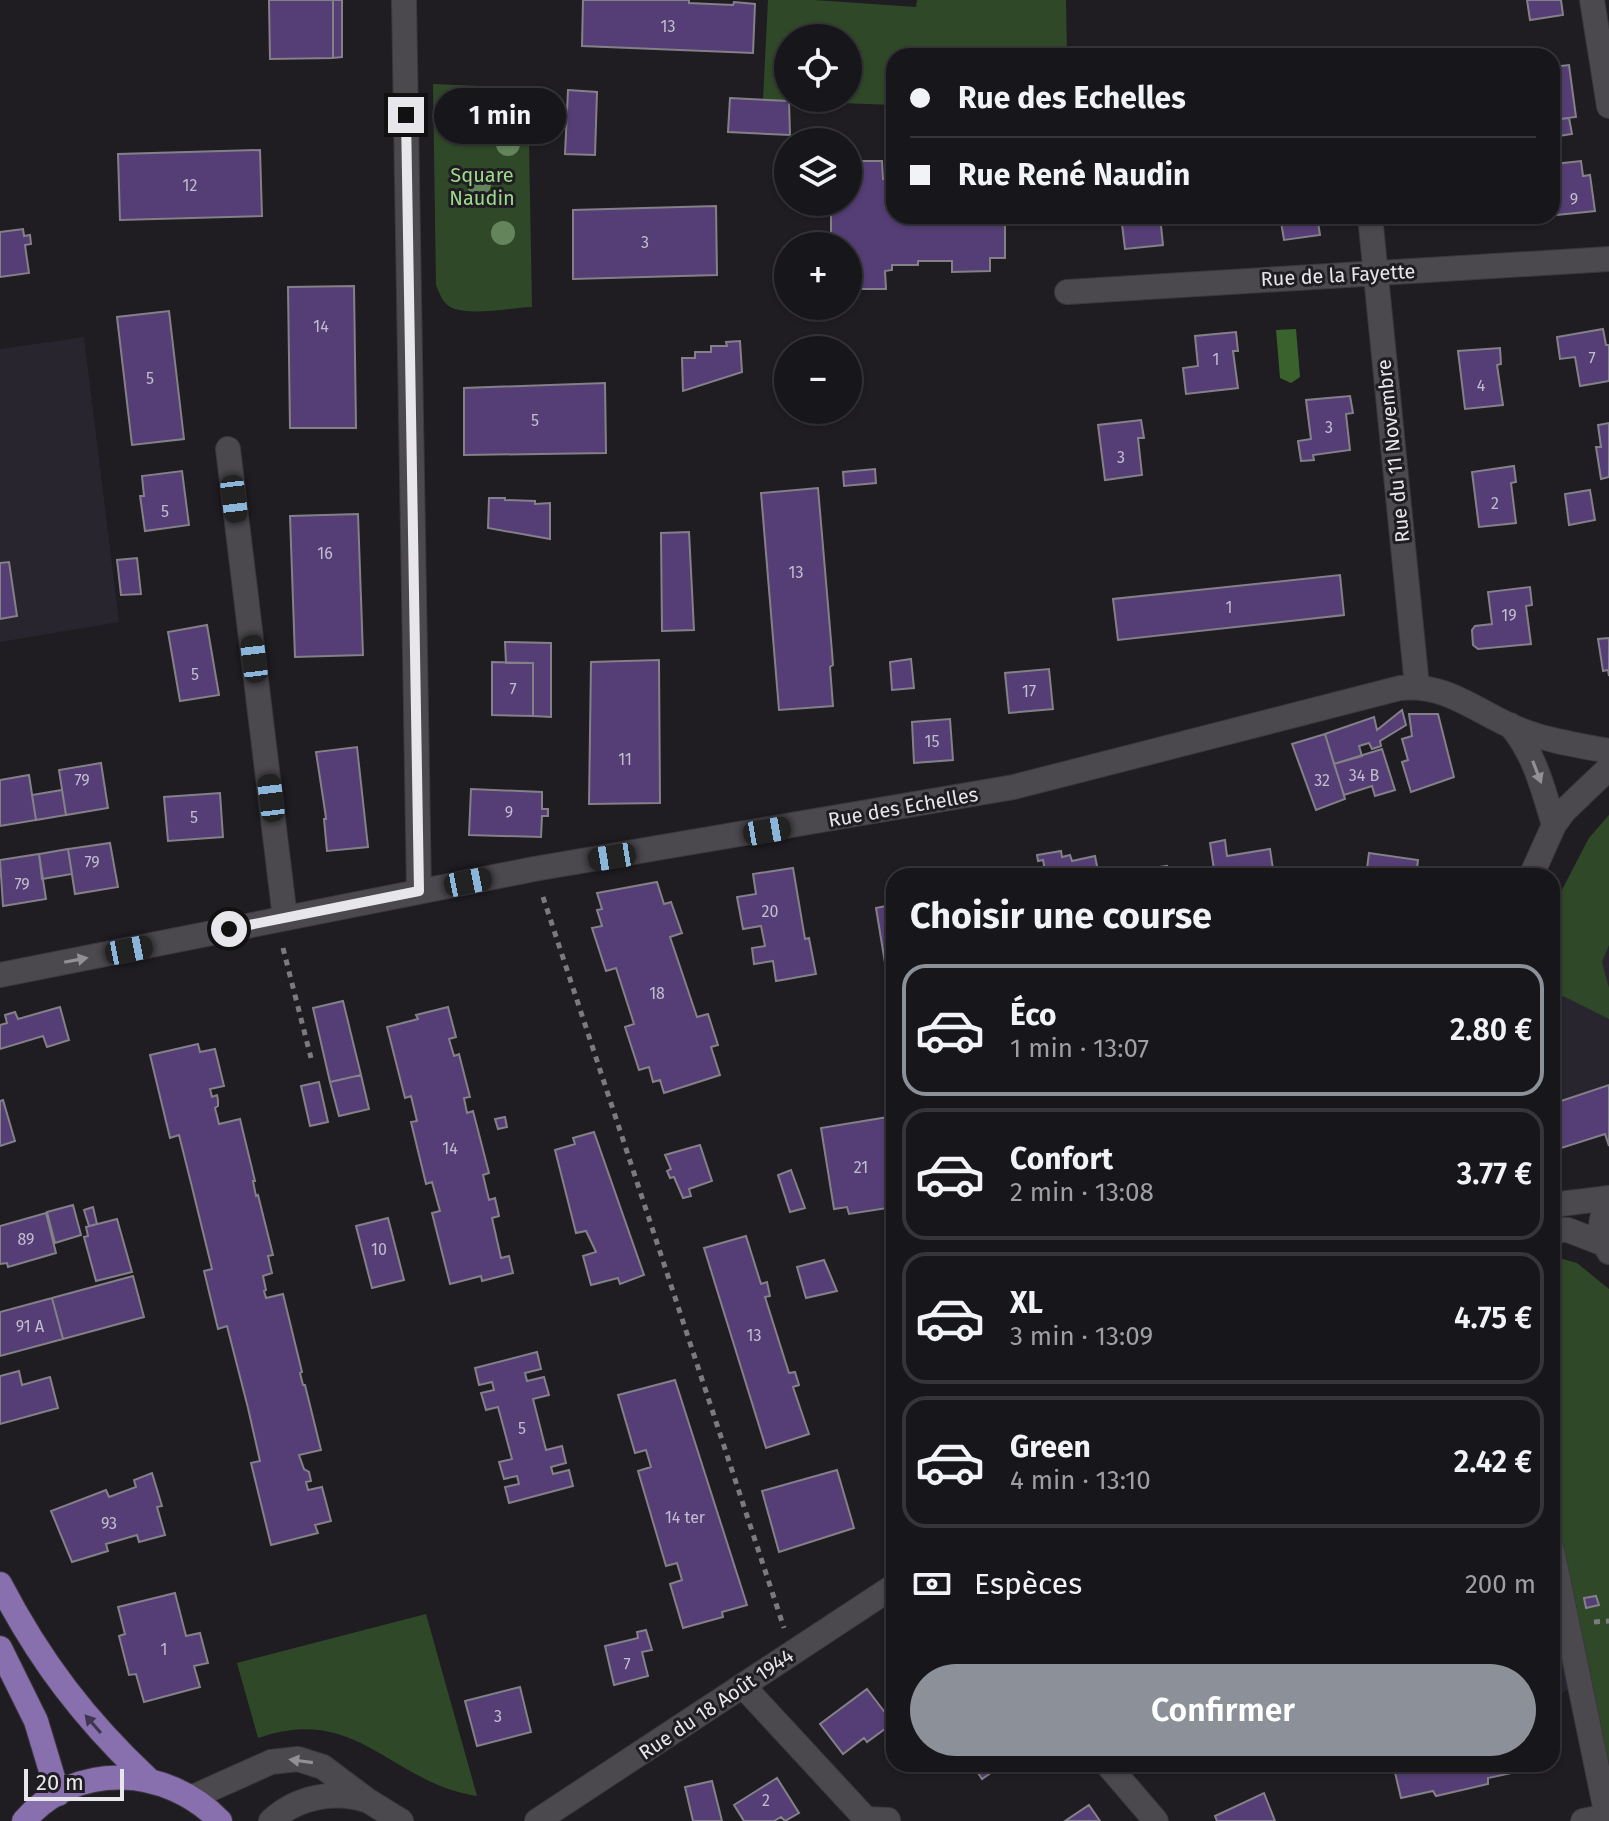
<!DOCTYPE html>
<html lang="fr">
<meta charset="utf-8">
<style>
body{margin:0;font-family:"Fira Sans",sans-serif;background:#242327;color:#f1f3f6;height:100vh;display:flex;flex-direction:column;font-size:30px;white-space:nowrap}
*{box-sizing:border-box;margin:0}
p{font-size:26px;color:#9e9fa2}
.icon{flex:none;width:44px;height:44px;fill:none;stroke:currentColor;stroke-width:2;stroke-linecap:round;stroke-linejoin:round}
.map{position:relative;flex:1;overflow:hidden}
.details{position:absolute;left:886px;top:868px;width:674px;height:904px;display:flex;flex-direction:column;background:#17161a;border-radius:24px;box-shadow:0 2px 6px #0004,0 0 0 2px #363539}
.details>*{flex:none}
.top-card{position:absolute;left:886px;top:48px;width:674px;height:176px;border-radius:24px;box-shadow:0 2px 6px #0004,0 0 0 2px #363539;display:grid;align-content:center;height:176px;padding:0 24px;background:#17161a}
.tools{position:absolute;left:774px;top:24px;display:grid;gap:16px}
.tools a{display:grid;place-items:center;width:88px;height:88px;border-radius:50%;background:#17161a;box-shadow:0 2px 6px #0004,0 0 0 2px #363539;font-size:40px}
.scale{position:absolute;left:24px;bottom:20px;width:100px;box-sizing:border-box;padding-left:8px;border:4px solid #e7e6ea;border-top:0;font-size:22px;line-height:28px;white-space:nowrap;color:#e7e6ea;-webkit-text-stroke:6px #1f1d22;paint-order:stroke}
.end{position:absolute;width:36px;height:36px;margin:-18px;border:10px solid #e7e6ea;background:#111;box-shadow:0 0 0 4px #111}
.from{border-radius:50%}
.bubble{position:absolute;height:56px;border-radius:28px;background:#17161a;box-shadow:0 2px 6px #0004,0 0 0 2px #363539;font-size:26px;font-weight:600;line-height:56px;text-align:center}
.car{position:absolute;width:24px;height:48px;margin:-24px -12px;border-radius:10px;box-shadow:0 0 6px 2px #0007;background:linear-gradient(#222 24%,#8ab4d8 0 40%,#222 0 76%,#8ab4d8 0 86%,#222 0)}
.top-card b{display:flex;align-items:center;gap:28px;height:76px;font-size:30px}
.top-card b+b{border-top:2px solid #363539}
.top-card i{width:20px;height:20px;background:#f1f3f6}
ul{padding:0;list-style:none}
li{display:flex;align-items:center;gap:24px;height:132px;margin:0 16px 12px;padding:0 8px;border:4px solid #363539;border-radius:24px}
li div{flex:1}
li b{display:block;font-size:30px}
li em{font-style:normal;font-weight:600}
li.current{border-color:#8c9099}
li>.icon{width:72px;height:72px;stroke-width:1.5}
h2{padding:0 24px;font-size:36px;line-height:96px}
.pay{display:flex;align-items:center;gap:20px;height:88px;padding:0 24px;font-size:30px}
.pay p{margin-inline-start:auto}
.primary-button{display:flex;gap:16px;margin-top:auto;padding:16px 24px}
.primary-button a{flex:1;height:92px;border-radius:48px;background:#8c9099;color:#fff;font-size:32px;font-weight:600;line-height:92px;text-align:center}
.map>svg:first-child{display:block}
</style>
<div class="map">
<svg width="1609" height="1821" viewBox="0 0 1609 1821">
<rect width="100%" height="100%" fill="#1f1d22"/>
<path fill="#28252f" d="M84 337 119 622 0 642V349Z
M1609 815V1146L1605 1135 1552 1151V909L1589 838Z
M1552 1550 1579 1683 1552 1699Z"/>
<path fill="#2f4928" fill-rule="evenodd" d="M768 0H814L916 7 917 0H1066L1067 56H894V105L763 100ZM788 38H848V98H788Z
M433 84 528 88 532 307C511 308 474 315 455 309 444 306 440 295 436 285Z
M1609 815V945L1602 962 1609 988V1019L1563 996 1552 1001V909L1589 838Z
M1552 1256 1577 1263 1609 1289V1816L1552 1550Z
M426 1614 477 1796C390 1783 358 1703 258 1738L237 1663Z"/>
<path fill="#39622d" d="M1296 329 1300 377 1291 383 1280 378 1276 330Z"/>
<path fill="#543e75" stroke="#838187" stroke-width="2" d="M269 0H333V58L270 59Z
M333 0H342V57L333 58Z
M583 0H689V3L733 5 734 2 755 4 753 53 582 46Z
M1527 0H1561L1563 15 1530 20Z
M1569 65 1576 117 1552 120V67Z
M568 90 597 92 595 155 565 154Z
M453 93 472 94 471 116 451 115Z
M730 98 789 101 790 135 728 132Z
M1569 118 1572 134 1552 137V120Z
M260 150 262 216 120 220 118 154Z
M848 161H882L883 179H889V189H894V216H1005V258H990V271L952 272V261H918V265H892V270L885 271 886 289H848V246H831V207H837V202H848Z
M1581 161 1583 176 1590 175 1595 211 1557 215 1553 187H1557L1554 164Z
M716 206 717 275 573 279V210Z
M1121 216H1160L1163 245 1125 249Z
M1280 216H1317L1320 235 1284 240Z
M23 229 24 236 30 235 31 244 25 245 29 273 0 277V232Z
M354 286 356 428H290L288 287Z
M169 311 184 439 132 445 117 317Z
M1603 329 1606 345H1609V381L1580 386 1575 357 1560 359 1557 337Z
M1236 332 1238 351H1233L1238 388 1186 394 1183 368 1198 366 1195 336Z
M740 341 742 372 683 391 682 358H695V352H711V346H727L726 342Z
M1500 348 1501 364 1497 365 1503 405 1465 409 1458 351Z
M605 383 606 453 464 455V388Z
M1350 396 1353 413 1346 414 1350 450 1313 455 1314 460 1301 461 1298 441 1311 439 1306 400Z
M1141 420 1144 438H1138L1142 475 1105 480 1098 425Z
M1609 423V477L1601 479 1596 447H1601L1598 425Z
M1514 466 1516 482 1511 483 1516 523 1479 527 1472 472Z
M875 469 876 483 844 486 843 472Z
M182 471 189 525 145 531 140 496H144L142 476Z
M818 488 832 652 833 665 830 667 833 706 779 710 761 493Z
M1590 490 1595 520 1569 525 1565 494Z
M489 498H505V500L535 501V504L550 503V539L488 528Z
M358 514 363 655 295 657 290 516Z
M689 532 694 630 662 631 661 533Z
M137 558 141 594 121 595 117 560Z
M9 562 17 616 0 619V563Z
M1340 575 1344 615 1118 640 1113 599Z
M1530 587 1532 605 1526 606 1531 644 1478 649 1473 645 1472 630 1475 626 1492 624 1488 592Z
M207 625 219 695 180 701 168 632Z
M1609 638V676L1608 670 1603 671 1598 639Z
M505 642 551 643V717L533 716V663H506Z
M911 659 914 688 892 690 890 662Z
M659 660 660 803 589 804 591 662Z
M492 662 533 663V716L492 715Z
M1049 669 1053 709 1009 713 1005 673Z
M1402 710 1406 725 1380 741 1381 746 1372 749 1369 743 1359 746 1362 756 1334 764 1325 734 1374 717 1377 730Z
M1409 714H1438L1454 777 1411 792 1402 762 1408 760 1402 739 1412 736Z
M950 719 953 760 914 763 912 722Z
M1325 734 1345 799 1316 810 1292 744Z
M357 747 368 847 327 851 324 819H326L325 811 316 752Z
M1382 749 1395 790 1375 796 1372 786 1344 795 1334 764Z
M101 763 108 808 66 815 59 770Z
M29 775 36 820 0 826V780Z
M471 789 542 792V809H548V816H542L541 837 469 835Z
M62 790 66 815 36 820 32 795Z
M220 793 223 837 168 841 164 797Z
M1225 840 1227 856 1270 849 1274 876H1215L1210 843Z
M110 843 118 887 75 894 68 849Z
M68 849 72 874 42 879 39 854Z
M1061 851 1062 857 1070 855 1072 861 1095 856 1099 876H1046L1043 860 1038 861 1037 855Z
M1369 853 1418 860 1416 876H1366Z
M39 854 46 899 3 906 0 860Z
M1167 866 1168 876 1181 874 1182 876H1132L1131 871Z
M793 868 805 939 809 938 816 974 776 981 773 961 754 964 752 948 765 946 761 926 743 929 737 897 756 894 753 874Z
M657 882 664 904 671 902 682 933 670 937 697 1017 708 1014 718 1045 711 1047 720 1075 664 1093 660 1080 653 1082 649 1067 639 1070 625 1027 634 1024 616 968 606 971 592 928 602 926 597 910 602 909 597 893Z
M894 891V974L887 975 876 908 886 906 885 892Z
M343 1001 361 1075 330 1082 313 1008Z
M60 1007 69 1040 47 1047 43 1036 0 1049V1025L7 1023 5 1015 15 1012 18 1019Z
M448 1007 456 1037 449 1039 454 1056 459 1054 470 1097 464 1098 467 1113 473 1111 489 1173 483 1175 489 1200 495 1198 499 1216 492 1218 501 1258 509 1256 513 1273 482 1281 481 1276 450 1284 432 1213 440 1211 432 1182 426 1184 411 1122 417 1121 411 1096 405 1098 387 1027 418 1019 416 1015Z
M198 1044 200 1052 215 1049 224 1086 210 1089 212 1097 217 1095 218 1100V1106L215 1108 219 1124 240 1119 255 1181H253L256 1196 258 1195 273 1255 268 1256 272 1273 263 1276 266 1290 264 1291 266 1298 283 1294 302 1372 300 1373 303 1385H305L321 1450 299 1455 304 1469 309 1472 311 1481 306 1482 308 1490 322 1487 331 1521 315 1525 318 1533 271 1545 251 1463 260 1461 248 1408 227 1326 218 1329 204 1271 212 1269 192 1187 179 1135 170 1138 150 1055Z
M361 1075 369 1109 339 1116 330 1082Z
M319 1082 328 1122 310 1126 301 1086Z
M1609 1085V1146L1605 1134 1552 1151V1104Z
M3 1100 15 1141 0 1146V1101Z
M894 1116V1207L849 1214 847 1207 834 1209 821 1128Z
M505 1117 507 1127 498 1129 495 1119Z
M594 1132 644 1275 620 1284 618 1278 591 1285 583 1256 596 1252 586 1231 576 1233 555 1150 575 1144 573 1138Z
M700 1145 712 1181 689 1189 691 1196 683 1198 674 1177 670 1178 667 1171 671 1169 665 1155Z
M791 1170 805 1208 790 1212 778 1175Z
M73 1205 81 1235 55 1243 47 1212Z
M93 1207 97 1224 89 1226 84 1210Z
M46 1213 56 1253 8 1267 7 1263 0 1264V1226Z
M388 1218 404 1280 372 1288 356 1226Z
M117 1219 132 1272 96 1281 84 1237 88 1236 86 1227Z
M746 1236 761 1284 767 1282 770 1296 765 1297 789 1373 795 1372 799 1385 793 1387 809 1434 766 1448 704 1248Z
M824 1260 837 1291 806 1298 797 1267Z
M133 1276 144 1317 63 1339 52 1298Z
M52 1298 63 1339 0 1356V1312Z
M537 1352 541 1369 525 1373 527 1381 544 1377 549 1395 533 1399 546 1450 562 1446 566 1463 551 1467 553 1474 569 1470 573 1486 509 1503 505 1487 519 1484 517 1476 504 1479 499 1462 512 1459 498 1407 486 1410 481 1393 494 1390 492 1382 479 1385 475 1368Z
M19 1371 22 1385 50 1377 58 1408 0 1424V1376Z
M675 1380 747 1605 722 1612 723 1617 683 1628 670 1584 682 1580 677 1563 666 1566 638 1471 651 1467 646 1450 635 1453 618 1395Z
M837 1470 854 1528 779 1552 762 1491Z
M152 1473 162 1506 157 1507 165 1535 139 1542 137 1535 106 1544 108 1551 72 1562 51 1511 106 1490 109 1497 136 1487 134 1480Z
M175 1593 186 1636 200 1633 208 1663 194 1666 200 1687 144 1702 136 1674 129 1675 119 1636 125 1634 118 1607Z
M1596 1596 1599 1605 1586 1608 1584 1598Z
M646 1630 652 1650 642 1652 648 1676 614 1685 605 1646 638 1638 637 1632Z
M520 1687 531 1732 477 1746 465 1701Z
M867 1689 893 1723 867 1742 864 1738 843 1754 820 1724Z
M972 1764H1004L982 1779Z
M1393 1764H1519L1521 1771 1488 1778V1784L1436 1796 1433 1791 1401 1798Z
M777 1778 799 1813 785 1821 781 1817 774 1821H744L734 1805Z
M712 1781 722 1821H693L685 1787Z
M1264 1793 1275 1821H1217L1215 1816Z
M1089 1805 1100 1821H1065Z"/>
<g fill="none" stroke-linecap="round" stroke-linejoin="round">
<defs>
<path id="minor" d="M404 0 419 891
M1592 0 1609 106
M1370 216 1417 686
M1067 292 1609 259
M228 449 285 918
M1510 725C1535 754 1543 789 1554 825
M1531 876 1554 825 1564 811 1609 768
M0 975 534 869 1014 787 1400 688C1444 683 1473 709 1511 726 1542 740 1576 745 1609 751
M1609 1203C1598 1219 1599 1236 1609 1252
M1552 1205 1609 1198
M1552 1230H1568L1604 1244
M1552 1550 1608 1821
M743 1686 866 1819 888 1820
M1107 1764 1156 1821
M193 1797 271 1762 298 1759 323 1767 367 1800 401 1821
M271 1821C297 1797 333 1790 366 1800
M537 1821 894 1586
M1583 1821 1607 1816"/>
<path id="major" d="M0 1584C40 1661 85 1720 148 1779
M0 1648 36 1721 58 1794
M24 1821C76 1760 167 1766 220 1821"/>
</defs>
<use href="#minor" stroke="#3a383c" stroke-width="26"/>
<use href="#major" stroke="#3a383c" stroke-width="26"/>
<path stroke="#7b7a7e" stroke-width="5" stroke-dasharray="6 6" stroke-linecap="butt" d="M543 897 784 1628
M283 948 311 1058
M1594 1622 1609 1621"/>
<use href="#minor" stroke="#4b494e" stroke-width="24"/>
<use href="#major" stroke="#886fad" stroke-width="24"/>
</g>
<g fill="#64855c">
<circle cx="508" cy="144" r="12"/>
<circle cx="479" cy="184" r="12"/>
<circle cx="503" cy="233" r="12"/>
</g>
<defs><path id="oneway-solid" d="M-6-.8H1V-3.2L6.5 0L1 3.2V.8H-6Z" transform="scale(2)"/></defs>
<g fill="#919094">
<use href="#oneway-solid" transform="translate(1537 772) rotate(69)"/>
<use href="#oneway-solid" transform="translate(76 960) rotate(-11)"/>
<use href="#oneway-solid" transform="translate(301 1761) rotate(-172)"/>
</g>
<use fill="#3e364c" href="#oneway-solid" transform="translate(93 1724) rotate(-131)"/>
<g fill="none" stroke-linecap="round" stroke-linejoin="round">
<path stroke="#e7e6ea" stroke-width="10" d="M229 929 419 891 406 115"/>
</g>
<g text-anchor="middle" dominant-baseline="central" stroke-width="6" stroke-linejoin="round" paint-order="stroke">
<g font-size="16" fill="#c2bccd">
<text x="668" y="26">13</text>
<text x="190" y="185">12</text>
<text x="1574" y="199">9</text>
<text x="645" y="242">3</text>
<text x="321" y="326">14</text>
<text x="1592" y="358">7</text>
<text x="1216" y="359">1</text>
<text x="150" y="378">5</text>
<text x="1481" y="385">4</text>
<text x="535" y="420">5</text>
<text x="1329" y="427">3</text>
<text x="1121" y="457">3</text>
<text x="1495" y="503">2</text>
<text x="165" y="511">5</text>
<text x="325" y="553">16</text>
<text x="796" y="572">13</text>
<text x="1229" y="607">1</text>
<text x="1509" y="615">19</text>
<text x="195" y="674">5</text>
<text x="513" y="689">7</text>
<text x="1029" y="691">17</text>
<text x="932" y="741">15</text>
<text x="625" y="759">11</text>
<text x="1364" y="775">34 B</text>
<text x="82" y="780">79</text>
<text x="1322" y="780">32</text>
<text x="509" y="812">9</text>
<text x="194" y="817">5</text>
<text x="92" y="862">79</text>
<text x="22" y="884">79</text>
<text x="770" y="911">20</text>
<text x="657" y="993">18</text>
<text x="450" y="1148">14</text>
<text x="861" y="1167">21</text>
<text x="26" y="1239">89</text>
<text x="379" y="1249">10</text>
<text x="30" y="1326">91 A</text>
<text x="754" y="1335">13</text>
<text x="522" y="1428">5</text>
<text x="685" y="1517">14 ter</text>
<text x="109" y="1523">93</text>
<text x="164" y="1649">1</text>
<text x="627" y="1664">7</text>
<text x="498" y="1716">3</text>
<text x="766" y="1800">2</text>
</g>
<g font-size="20" fill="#9dda8c" stroke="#1f1d22">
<text x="482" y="175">Square<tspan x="482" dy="23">Naudin</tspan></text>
</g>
<g font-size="20" fill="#e7e6ea" stroke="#1f1d22">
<text transform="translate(1338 275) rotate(-3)">Rue de la Fayette</text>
<text transform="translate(1393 451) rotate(-96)">Rue du 11 Novembre</text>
<text transform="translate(903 807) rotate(-10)">Rue des Echelles</text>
<text transform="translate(716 1704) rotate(-34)">Rue du 18 Août 1944</text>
</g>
</g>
</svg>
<div class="tools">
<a><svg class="icon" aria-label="locate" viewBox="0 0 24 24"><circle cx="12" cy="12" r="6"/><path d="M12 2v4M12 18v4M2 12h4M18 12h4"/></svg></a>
<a><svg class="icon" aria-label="layers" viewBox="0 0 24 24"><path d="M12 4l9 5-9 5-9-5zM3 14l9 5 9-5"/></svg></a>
<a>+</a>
<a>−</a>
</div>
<div class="scale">20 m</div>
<i class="end from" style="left:229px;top:929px"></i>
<i class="end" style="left:406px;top:115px"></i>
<div class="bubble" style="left:434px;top:88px;width:132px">1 min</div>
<i class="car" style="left:234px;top:499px;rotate:173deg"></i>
<i class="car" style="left:254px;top:659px;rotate:353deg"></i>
<i class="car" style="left:271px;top:798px;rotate:353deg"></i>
<i class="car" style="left:767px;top:831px;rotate:80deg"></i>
<i class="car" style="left:612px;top:857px;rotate:261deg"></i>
<i class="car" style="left:468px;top:882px;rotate:79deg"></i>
<i class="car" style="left:129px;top:950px;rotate:79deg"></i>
<div class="top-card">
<b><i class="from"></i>Rue des Echelles</b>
<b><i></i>Rue René Naudin</b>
</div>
<section class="details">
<h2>Choisir une course</h2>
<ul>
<li class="current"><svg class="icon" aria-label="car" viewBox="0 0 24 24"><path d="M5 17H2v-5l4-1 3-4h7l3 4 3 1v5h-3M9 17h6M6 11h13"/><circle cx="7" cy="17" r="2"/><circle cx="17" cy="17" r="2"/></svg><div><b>Éco</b><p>1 min · 13:07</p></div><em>2.80 €</em></li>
<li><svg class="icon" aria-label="car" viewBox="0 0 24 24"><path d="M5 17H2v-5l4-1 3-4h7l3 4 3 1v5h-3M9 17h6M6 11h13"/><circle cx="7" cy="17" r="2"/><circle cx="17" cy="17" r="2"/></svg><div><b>Confort</b><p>2 min · 13:08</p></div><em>3.77 €</em></li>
<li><svg class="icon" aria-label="car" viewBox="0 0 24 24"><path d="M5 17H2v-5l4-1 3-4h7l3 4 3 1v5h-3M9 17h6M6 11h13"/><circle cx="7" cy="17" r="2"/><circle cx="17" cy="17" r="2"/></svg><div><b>XL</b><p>3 min · 13:09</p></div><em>4.75 €</em></li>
<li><svg class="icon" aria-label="car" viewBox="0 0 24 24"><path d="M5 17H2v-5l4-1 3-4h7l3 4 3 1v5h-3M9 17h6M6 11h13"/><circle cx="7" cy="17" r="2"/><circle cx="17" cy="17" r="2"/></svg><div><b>Green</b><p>4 min · 13:10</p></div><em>2.42 €</em></li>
</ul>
<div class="pay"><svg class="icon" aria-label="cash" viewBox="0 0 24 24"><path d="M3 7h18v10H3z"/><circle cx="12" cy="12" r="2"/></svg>Espèces<p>200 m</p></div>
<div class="primary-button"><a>Confirmer</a></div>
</section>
</div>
